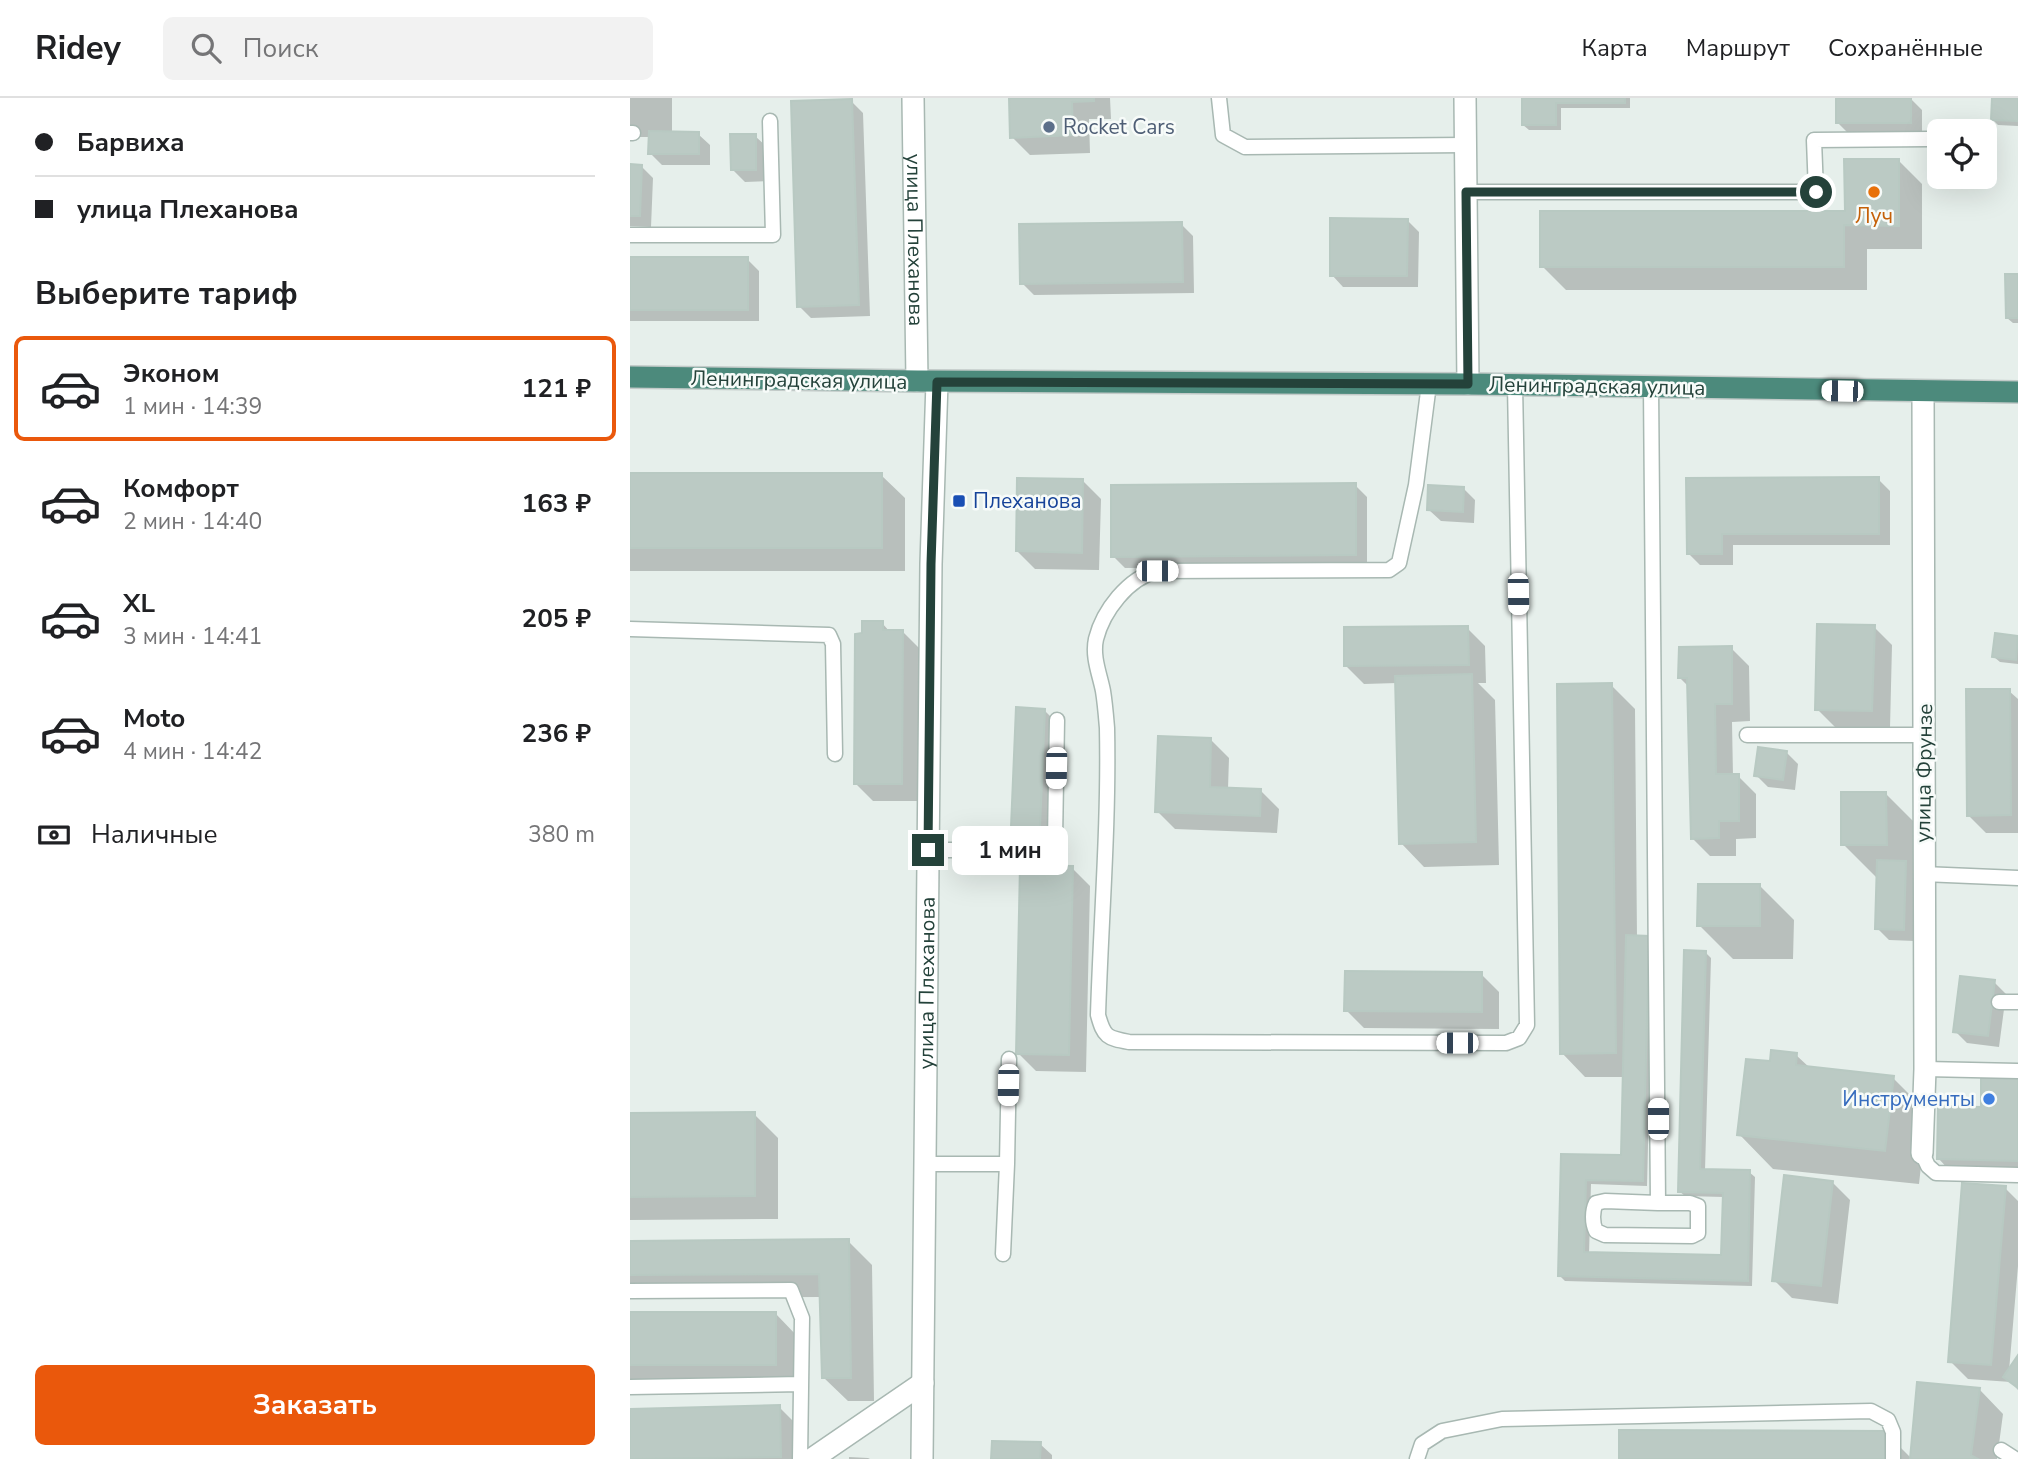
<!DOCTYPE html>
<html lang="ru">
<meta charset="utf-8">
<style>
body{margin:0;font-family:"Nunito Sans",sans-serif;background:#f2f2f2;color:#202124;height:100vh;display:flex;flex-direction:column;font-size:26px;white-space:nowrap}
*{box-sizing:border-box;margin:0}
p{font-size:23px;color:#757577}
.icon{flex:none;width:38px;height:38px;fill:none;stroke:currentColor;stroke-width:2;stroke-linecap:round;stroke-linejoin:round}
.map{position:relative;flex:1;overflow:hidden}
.sheet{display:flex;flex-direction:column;background:#fff;width:630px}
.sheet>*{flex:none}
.top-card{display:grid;align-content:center;height:154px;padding:0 35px;background:#fff}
.controls{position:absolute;left:1297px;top:21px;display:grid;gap:14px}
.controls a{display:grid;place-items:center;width:70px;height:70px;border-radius:10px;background:#fff;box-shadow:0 7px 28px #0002;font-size:35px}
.end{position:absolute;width:32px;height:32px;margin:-16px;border:9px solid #24423a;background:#fff;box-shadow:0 0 0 4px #fff}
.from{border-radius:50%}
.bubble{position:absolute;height:49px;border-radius:10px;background:#fff;box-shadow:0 7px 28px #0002;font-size:23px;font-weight:700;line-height:49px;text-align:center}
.car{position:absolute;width:21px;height:42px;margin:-21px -10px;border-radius:9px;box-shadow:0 0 5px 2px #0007;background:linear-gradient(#fff 24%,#345 0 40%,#fff 0 76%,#345 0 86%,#fff 0)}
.top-card b{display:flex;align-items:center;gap:24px;height:66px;font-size:26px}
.top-card b+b{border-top:2px solid #e0e0e0}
.top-card i{width:18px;height:18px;background:#202124}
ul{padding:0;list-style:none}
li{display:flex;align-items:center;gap:21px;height:105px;margin:0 14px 10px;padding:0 21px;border:4px solid transparent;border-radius:10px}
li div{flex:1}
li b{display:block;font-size:26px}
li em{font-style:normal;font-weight:700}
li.on{border-color:#ea580c}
li>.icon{width:63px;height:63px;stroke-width:1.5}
h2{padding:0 35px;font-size:32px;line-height:84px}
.pay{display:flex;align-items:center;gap:18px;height:77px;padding:0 35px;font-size:26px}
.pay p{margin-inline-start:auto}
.button{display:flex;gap:14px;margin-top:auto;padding:14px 35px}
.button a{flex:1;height:80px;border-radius:10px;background:#ea580c;color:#fff;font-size:28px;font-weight:700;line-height:80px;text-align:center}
header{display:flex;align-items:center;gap:42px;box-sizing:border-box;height:98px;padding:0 35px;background:#fff;border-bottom:2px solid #e0e0e0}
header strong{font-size:33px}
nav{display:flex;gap:38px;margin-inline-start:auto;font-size:24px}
.search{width:490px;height:63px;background:#f2f2f2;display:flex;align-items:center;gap:18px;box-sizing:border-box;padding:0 24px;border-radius:10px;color:#757577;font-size:26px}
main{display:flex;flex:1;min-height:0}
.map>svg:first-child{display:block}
</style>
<header>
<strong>Ridey</strong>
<div class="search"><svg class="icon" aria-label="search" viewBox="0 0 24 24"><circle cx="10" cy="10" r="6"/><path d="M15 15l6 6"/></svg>Поиск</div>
<nav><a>Карта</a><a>Маршрут</a><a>Сохранённые</a></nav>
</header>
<main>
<section class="sheet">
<div class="top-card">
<b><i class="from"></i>Барвиха</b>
<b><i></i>улица Плеханова</b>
</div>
<h2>Выберите тариф</h2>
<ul>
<li class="on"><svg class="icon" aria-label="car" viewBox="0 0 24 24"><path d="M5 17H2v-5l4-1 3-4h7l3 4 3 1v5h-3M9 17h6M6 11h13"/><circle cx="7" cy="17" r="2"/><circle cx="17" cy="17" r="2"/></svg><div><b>Эконом</b><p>1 мин · 14:39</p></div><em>121 ₽</em></li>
<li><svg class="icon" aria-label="car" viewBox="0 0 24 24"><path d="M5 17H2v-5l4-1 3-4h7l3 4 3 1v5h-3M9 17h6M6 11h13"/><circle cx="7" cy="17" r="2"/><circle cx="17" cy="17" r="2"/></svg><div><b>Комфорт</b><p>2 мин · 14:40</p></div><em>163 ₽</em></li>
<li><svg class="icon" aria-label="car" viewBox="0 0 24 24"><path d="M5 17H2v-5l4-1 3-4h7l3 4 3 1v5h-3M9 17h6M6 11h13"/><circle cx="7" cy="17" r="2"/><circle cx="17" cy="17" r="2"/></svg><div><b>XL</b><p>3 мин · 14:41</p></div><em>205 ₽</em></li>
<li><svg class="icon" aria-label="car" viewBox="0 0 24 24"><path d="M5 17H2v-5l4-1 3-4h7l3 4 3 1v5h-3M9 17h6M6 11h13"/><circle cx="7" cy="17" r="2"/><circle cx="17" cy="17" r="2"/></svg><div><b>Moto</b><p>4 мин · 14:42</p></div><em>236 ₽</em></li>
</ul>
<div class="pay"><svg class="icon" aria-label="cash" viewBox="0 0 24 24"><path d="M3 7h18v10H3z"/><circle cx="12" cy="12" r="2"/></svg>Наличные<p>380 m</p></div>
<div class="button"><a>Заказать</a></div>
</section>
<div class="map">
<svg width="1388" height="1361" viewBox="0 0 1388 1361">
<rect width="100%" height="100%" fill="#e6efeb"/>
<path fill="#0003" d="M0 0H42V35L68 36 80 47V67H32L20 55V39H0Z
M381 0H480L481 21H459L460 55 400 57 382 39Z
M893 0H1000V10H931V32H899L893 27Z
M1280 0 1292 12V36H1219L1207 24Z
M1364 0H1388V28L1368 27 1363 22Z
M221 3 233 15 240 218 181 220 169 208Z
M125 38 137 49V83L115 84 103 72Z
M1268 62 1292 86V151H1237V192H936L912 168 1216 115Z
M0 68 12 69 23 80 21 129 0 128Z
M777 122 789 134 788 189H713L702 177Z
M551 126 563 138 564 195 404 197 392 185Z
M0 161H117L129 173V223H0Z
M1388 178V225H1383L1377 220Z
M0 377H251L275 400V473H0Z
M1058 381H1248L1260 393V447H1103V467H1070L1058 455Z
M453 383 471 401 469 472 405 471 387 453Z
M725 387 737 399V468L495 470 483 458Z
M833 390 845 402 844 425 811 423 799 412Z
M252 525 260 534H273L291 552 289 703H243L225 685Z
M1244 529 1262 547 1260 630 1205 629 1187 611Z
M837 530 855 548 856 585H848L865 602 869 767 794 769 771 745 767 585 734 586 716 568Z
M1367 537 1388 540V566L1370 564 1364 559Z
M1101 550 1119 568 1120 623 1102 624 1103 678H1108L1126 696V740L1106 741V758H1080L1062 740 1059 589 1049 579Z
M981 587 1005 611 1007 840 1023 845 1017 1088 961 1086 959 1156 1093 1159 1094 1099 1055 1098 1049 1093 1075 854 1081 860 1075 1073 1119 1074 1125 1079 1122 1188 935 1183 930 1178 933 1057 992 1059 994 979H955L932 955Z
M1379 593 1388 601V735H1356L1338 717Z
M414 612 432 630 427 747H401L383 729Z
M581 642 599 660 598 691 631 693 649 711 647 735 545 731 527 713Z
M1156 654 1168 666 1165 692 1138 689 1126 677Z
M1256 696 1290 730 1285 843 1259 842 1247 830 1248 781 1213 746Z
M442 770 460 788 456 974 406 973 388 955Z
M1129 787 1164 822 1163 861H1103L1069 827Z
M851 876 869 894V931L734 930 716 912Z
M1364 884 1376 896 1369 949 1337 945 1325 933Z
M1166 957 1180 970 1263 980 1297 1014 1289 1086 1143 1071 1109 1036 1142 965Z
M1388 982V1074L1320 1073 1309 1061 1352 1010Z
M124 1016 148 1040V1121L0 1122V1017Z
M1202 1084 1220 1102 1208 1206 1162 1200 1144 1182Z
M1375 1090 1388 1103V1168L1379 1273 1388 1260V1292L1381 1284 1338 1281 1320 1263Z
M218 1143 242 1167 244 1303H218L194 1280 192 1199 0 1200V1145Z
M0 1216H146L169 1240V1290H0Z
M1350 1292 1373 1316 1367 1361H1282Z
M149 1309 173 1333 174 1361H0V1313Z
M1256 1335 1282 1361H991Z
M410 1346 422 1357V1361H363Z
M219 1359 238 1360 240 1361H219Z"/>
<path fill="#bbcac4" stroke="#b8c9c2" stroke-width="2" d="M379 0H464V3L442 4 443 37 380 40Z
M892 0H995V5H926V27H892Z
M1206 0H1281V25H1206Z
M1362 0H1388V23L1361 22Z
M222 1 229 207 167 209 161 3Z
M19 33 69 34V56H18Z
M100 36H126V72H101Z
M1214 61H1269V128L1214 127V169H910V113H1215Z
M0 66 12 67 10 118H0Z
M700 120 778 121 777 178H700Z
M552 124 553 184 390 186 389 126Z
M0 159H118V212H0Z
M1375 176H1388V220H1376Z
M0 375H252V450H0Z
M1249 379V436H1092V456H1057L1056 380Z
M387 380 453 381 452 455 386 453Z
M726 385V457L481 459V387Z
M798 387 834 389 833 414 797 412Z
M232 523H253V532H273L272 686H224L225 536 232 535Z
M1187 526 1245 527 1242 613 1185 612Z
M838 528 839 567 714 568V529Z
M1365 535 1388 538 1386 562 1362 559Z
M1102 548V606H1085L1086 676H1109V723H1089V740L1061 741 1057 580H1048L1049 549Z
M842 576 846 744 769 746 765 578Z
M982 585 986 955 930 956 927 586Z
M1336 591H1380L1381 717 1337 718Z
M386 609 415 611 410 730 381 729Z
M528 638 581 640 580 689 631 691 630 718 525 714Z
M1128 649 1157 653 1153 682 1124 678Z
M1211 694H1256L1257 747H1211Z
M1247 762 1276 763 1274 832 1245 831Z
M390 767 443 768 439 957 386 956Z
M1068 786H1130V828H1067Z
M996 837 1019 838 1013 1083 956 1082 954 1154 1091 1157 1093 1095 1048 1094 1054 852 1076 853 1070 1071 1120 1072 1118 1183 928 1178 931 1056 991 1057Z
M715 873 852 874V914L714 913Z
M1330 878 1365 882 1358 938 1323 934Z
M1141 952 1167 955 1166 967 1264 978 1255 1053 1107 1037 1116 961 1140 963Z
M1351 980H1388V1063L1307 1061 1308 1008 1351 1009Z
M125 1014V1098L0 1099V1015Z
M1154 1077 1203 1083 1191 1188 1142 1183Z
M1332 1085 1376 1088 1361 1267 1318 1264Z
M219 1141 221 1280H192L189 1176 0 1177V1143Z
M0 1214H146V1267H0Z
M1388 1257V1290L1373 1279Z
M1287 1284 1350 1290 1341 1357 1348 1361H1280Z
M150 1307 151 1359 0 1361V1311Z
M989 1332 1256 1333V1361H989Z
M362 1343 411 1344 410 1361H361Z"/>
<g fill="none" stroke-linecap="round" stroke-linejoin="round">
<defs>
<path id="service" d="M589 0 593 37 615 49 835 47
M0 35H3
M836 94H1186L1184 42 1300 41
M0 137H143L140 23
M799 286 786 387 769 465 759 472 527 473C498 480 473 513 466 541 462 559 470 577 473 593 475 605 476 618 477 630 479 726 471 821 468 917 474 939 477 940 499 944L876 945 889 940 897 927 885 287
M1021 289 1028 1105 975 1103 966 1105C962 1113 962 1125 966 1133L975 1137 1062 1138 1068 1135V1108L1060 1105H1028
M0 531 199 537 203 546 205 656
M1117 637H1295
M298 752H416L422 749 425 742 427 622
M1293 776 1388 780
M1369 904H1388
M1295 971 1388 973
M1292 1055 1298 1068 1306 1075 1388 1077
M295 1066H377L379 961
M373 1156 377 1066
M0 1193 161 1192 172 1220 170 1361
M0 1289 171 1286
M1371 1352 1385 1361
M787 1361 792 1346 812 1333 872 1321 1241 1313 1258 1322 1263 1334V1361"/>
<g id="minor">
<path id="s1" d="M283 0 287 283"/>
<path d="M835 0 838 286"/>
<path d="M1292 1055 1295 971 1293 294"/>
<path d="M182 1361 293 1285"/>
</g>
<g id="tertiary">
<path id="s2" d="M292 1361 301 466 307 284"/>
</g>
<path id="trunk" d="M0 279 287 283 838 286 1388 294"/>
</defs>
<use href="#service" stroke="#a8b8b2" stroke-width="17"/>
<use href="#minor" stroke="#a8b8b2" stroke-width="24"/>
<use href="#tertiary" stroke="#a8b8b2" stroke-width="24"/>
<use href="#trunk" stroke="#c2cac8" stroke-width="24"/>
<use href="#service" stroke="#fff" stroke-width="14"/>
<use href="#minor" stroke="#fff" stroke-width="21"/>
<use href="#tertiary" stroke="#fff" stroke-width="21"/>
<use href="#trunk" stroke="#4c8a7c" stroke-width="21"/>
</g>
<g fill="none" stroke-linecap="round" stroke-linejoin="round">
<path stroke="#24423a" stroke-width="9" d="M298 752 301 466 307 284 838 286 836 94H1186"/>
</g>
<circle fill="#5c6f8a" stroke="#f7fbf9" stroke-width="2.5" cx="419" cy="29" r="7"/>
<circle fill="#e8710a" stroke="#f7fbf9" stroke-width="2.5" cx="1244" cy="94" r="7"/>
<rect fill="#1a4fb4" stroke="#f7fbf9" stroke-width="2.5" x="322" y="396" width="14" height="14" rx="3.5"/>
<circle fill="#3f7fe0" stroke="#f7fbf9" stroke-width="2.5" cx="1359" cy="1001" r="7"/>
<g text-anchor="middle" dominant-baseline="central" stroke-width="5" stroke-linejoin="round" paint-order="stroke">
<g font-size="21" fill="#4e5e75" stroke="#f7fbf9" text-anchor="start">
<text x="433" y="29">Rocket Cars</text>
</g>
<g font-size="21" fill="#c56008" stroke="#f7fbf9">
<text x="1244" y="118">Луч</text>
</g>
<g font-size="21" fill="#24423a" stroke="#f7fbf9">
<text stroke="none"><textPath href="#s1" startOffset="142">улица Плеханова</textPath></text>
<text transform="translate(169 282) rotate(1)">Ленинградская улица</text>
<text transform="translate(967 288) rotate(1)">Ленинградская улица</text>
<text transform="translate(1294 675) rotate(-89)">улица Фрунзе</text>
<text stroke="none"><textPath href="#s2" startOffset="476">улица Плеханова</textPath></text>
</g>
<g font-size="21" fill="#164399" stroke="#f7fbf9" text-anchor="start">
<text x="343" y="403">Плеханова</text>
</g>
<g font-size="21" fill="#366cbe" stroke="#f7fbf9" text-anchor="end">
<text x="1345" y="1001">Инструменты</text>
</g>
</g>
</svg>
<div class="controls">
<a><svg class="icon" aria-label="locate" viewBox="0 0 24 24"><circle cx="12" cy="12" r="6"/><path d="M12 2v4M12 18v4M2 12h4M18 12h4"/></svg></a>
</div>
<i class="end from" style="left:1186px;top:94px"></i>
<i class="end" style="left:298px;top:752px"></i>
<div class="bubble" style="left:322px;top:728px;width:116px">1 мин</div>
<i class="car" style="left:1212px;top:293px;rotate:271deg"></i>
<i class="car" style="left:527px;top:473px;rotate:90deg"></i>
<i class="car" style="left:888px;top:496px;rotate:179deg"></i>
<i class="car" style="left:426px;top:670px;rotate:181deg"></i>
<i class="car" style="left:827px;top:945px;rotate:270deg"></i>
<i class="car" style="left:378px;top:987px;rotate:181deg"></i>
<i class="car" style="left:1028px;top:1021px;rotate:0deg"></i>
</div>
</main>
